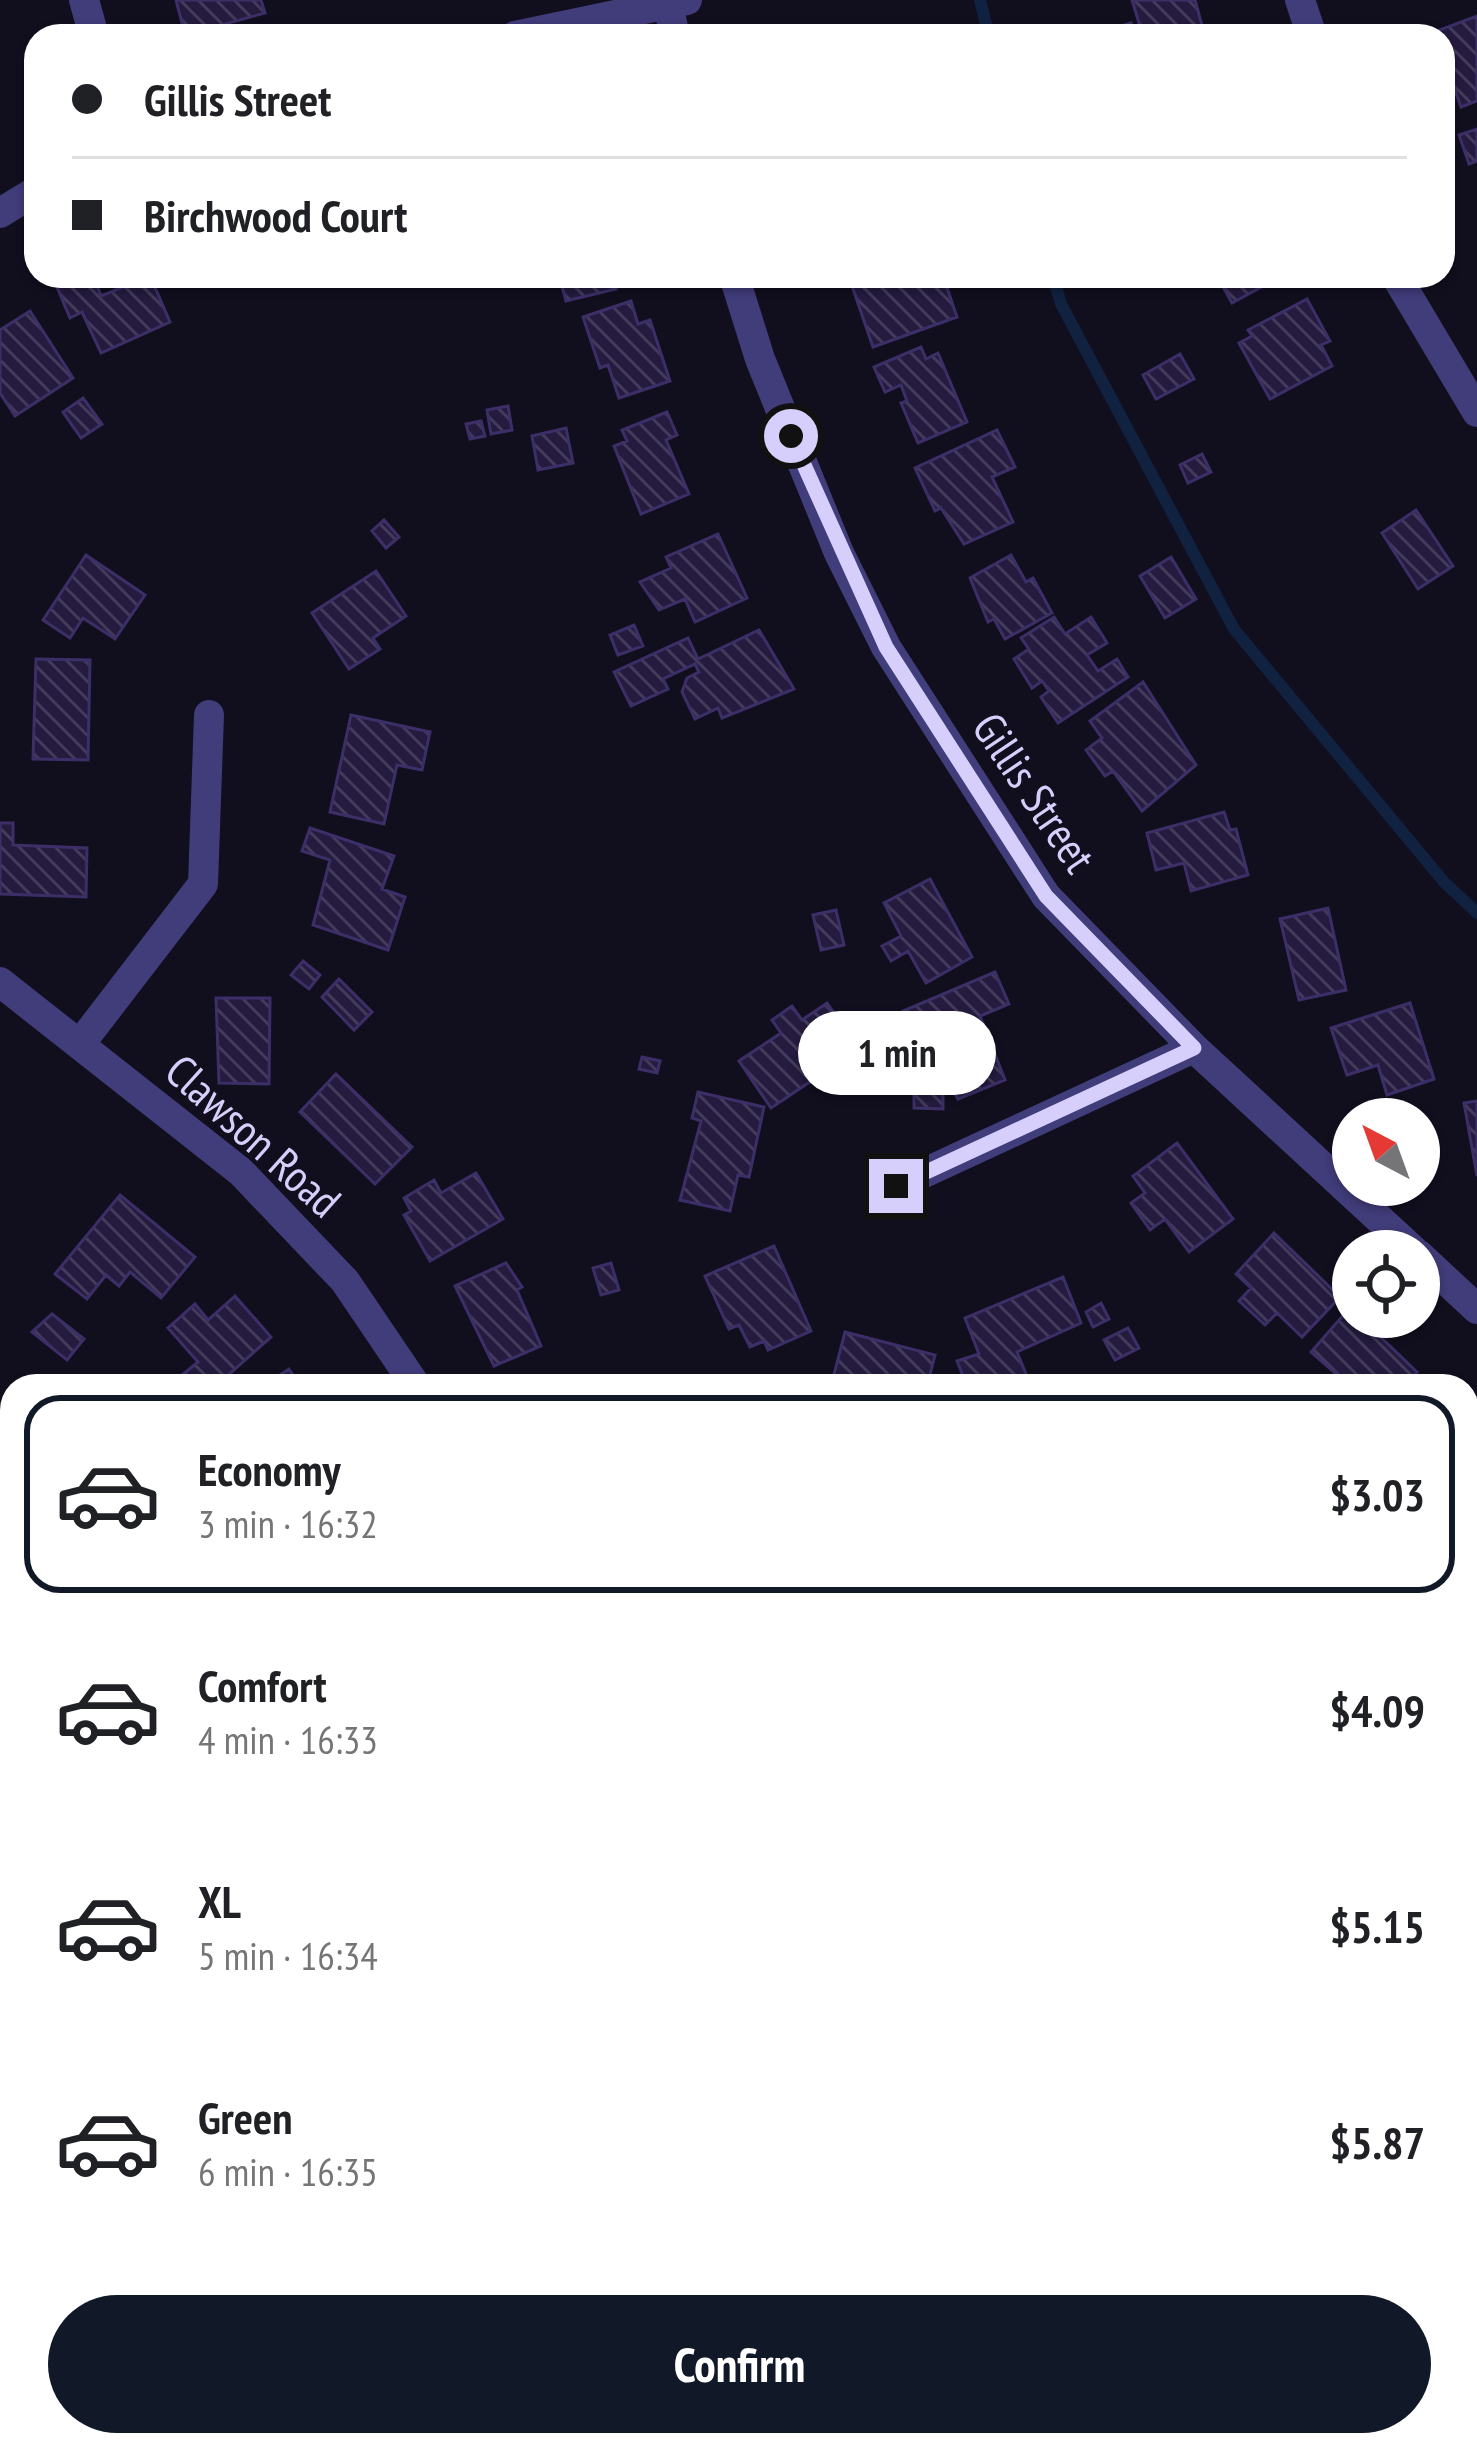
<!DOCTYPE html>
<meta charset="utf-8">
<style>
body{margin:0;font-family:"PT Sans Narrow",sans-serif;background:#f2f2f2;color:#202124;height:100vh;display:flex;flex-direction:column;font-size:45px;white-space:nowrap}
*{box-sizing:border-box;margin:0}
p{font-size:39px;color:#757577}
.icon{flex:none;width:66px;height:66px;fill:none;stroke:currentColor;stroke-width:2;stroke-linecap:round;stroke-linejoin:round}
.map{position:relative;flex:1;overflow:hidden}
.details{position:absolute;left:0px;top:1374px;width:1479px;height:1083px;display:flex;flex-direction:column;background:#fff;border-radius:36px 36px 0 0;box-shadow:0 3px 9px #0004}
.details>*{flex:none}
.guide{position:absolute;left:24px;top:24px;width:1431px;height:264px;border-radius:36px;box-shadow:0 3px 9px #0004;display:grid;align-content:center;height:264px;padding:0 48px;background:#fff}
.needle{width:78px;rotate:319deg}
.buttons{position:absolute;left:1332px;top:1098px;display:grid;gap:24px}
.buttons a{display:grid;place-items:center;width:108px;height:108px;border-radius:50%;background:#fff;box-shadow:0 3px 9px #0004;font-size:60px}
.end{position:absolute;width:54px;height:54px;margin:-27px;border:15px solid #d6cffb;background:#111;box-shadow:0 0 0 6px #111}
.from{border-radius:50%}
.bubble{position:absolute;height:84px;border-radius:42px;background:#fff;box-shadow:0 3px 9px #0004;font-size:39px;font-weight:700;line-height:84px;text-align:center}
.guide b{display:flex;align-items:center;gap:42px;height:114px;font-size:45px}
.guide b+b{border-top:3px solid #e0e0e0}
.guide i{width:30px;height:30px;background:#202124}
ul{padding:21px 0 0;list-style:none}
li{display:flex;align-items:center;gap:36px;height:198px;margin:0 24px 18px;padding:0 24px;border:6px solid transparent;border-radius:36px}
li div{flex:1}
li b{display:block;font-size:45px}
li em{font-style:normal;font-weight:700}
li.selected{border-color:#111827}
li>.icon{width:108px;height:108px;stroke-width:1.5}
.action{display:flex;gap:24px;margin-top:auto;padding:24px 48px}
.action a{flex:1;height:138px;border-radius:72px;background:#111827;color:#fff;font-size:48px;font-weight:700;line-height:138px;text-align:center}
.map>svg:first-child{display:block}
</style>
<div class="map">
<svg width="1477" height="2455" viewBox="0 0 1477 2455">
<defs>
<pattern id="building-back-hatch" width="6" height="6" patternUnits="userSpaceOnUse" patternTransform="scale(3)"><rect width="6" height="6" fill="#241b3e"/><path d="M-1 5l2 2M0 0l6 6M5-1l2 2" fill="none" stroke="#433b5b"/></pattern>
</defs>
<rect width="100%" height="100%" fill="#110e1e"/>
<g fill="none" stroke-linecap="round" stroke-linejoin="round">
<path stroke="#112140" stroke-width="12" d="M980 0 989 36
M1053 276 1061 304 1234 629 1444 882 1477 913"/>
</g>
<path fill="url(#building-back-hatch)" stroke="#3c2f68" stroke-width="3" d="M176 0H261L265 13 185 35Z
M1132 0H1195L1205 36H1143Z
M1477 16V101L1461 107 1443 56V36L1434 32Z
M1131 23 1135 36H1101L1100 33Z
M1477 129V161L1469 164 1459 135Z
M63 276H104L95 280 101 296 150 276 170 322 101 353 82 312 70 318 54 280Z
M559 276H612L616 289 566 301Z
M871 276H943L957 317 873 347 851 283Z
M1217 276H1275L1276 279 1232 303Z
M1307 299 1330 341 1321 345 1332 366 1270 399 1239 343 1252 336 1248 330Z
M631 301 638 324 650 320 670 381 619 398 608 365 600 368 583 317Z
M30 311 73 378 15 416 0 393V330Z
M921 347 926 359 938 353 967 422 918 443 901 403 907 401 901 385 885 392 874 367Z
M1180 354 1194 379 1156 399 1143 375Z
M83 398 102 424 81 438 63 412Z
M508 406 512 430 491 434 487 410Z
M667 412 677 435 666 440 689 494 641 514 614 446 627 441 622 430Z
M481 421 485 436 470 439 466 424Z
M566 428 573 463 538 470 532 436Z
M997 430 1015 467 992 477 1013 522 964 544 941 508 935 511 915 468Z
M1202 454 1211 472 1188 483 1180 465Z
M1416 510 1453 566 1418 589 1382 533Z
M384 520 399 537 386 548 372 531Z
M718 534 747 598 695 622 685 599 659 610 640 582 671 568 666 557Z
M86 555 145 595 115 639 83 618 70 638 43 620Z
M1011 555 1026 582 1033 578 1052 613 1005 639 994 619 988 622 970 578Z
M1171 557 1196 599 1165 618 1140 576Z
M376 571 406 616 373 638 380 649 349 669 312 613Z
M1054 617 1065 634 1091 617 1107 643 1087 655 1098 671 1117 659 1128 677 1058 723 1041 697 1049 691 1042 681 1032 688 1014 659 1029 649 1021 638Z
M634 625 643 646 618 655 610 635Z
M759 630 794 689 722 718 718 708 695 719 682 692 687 678 699 672 695 664 663 679 668 689 631 706 614 672 688 638 698 659Z
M36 659 90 660 88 760 33 759Z
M1143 682 1196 765 1142 811 1113 771 1105 776 1086 750 1102 738 1090 721Z
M351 715 430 732 422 770 397 765 384 824 330 812Z
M1224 812 1230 830 1236 829 1248 875 1191 891 1184 863 1156 870 1147 833Z
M0 823H13V845L87 848 86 897 0 894Z
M310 828 394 856 382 889 405 897 388 950 313 925 330 860 302 851Z
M930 879 972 957 926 983 908 951 891 961 882 946 901 936 884 903Z
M1328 908 1346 990 1299 1000 1280 919Z
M836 910 844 945 821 950 813 915Z
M303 961 320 975 309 989 291 975Z
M995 972 1009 1004 980 1016 1005 1080 958 1099 932 1047 920 1052 903 1011Z
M339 979 372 1012 354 1030 322 997Z
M216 998H270L269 1084 219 1083Z
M827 1003 859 1049 771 1108 739 1061 781 1033 772 1020 792 1006 802 1020Z
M1410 1003 1434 1079 1387 1095 1378 1065 1347 1075 1331 1028Z
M642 1057 660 1061 657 1073 639 1069Z
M336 1074 412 1147 375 1184 300 1112Z
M698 1092 764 1107 749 1177 738 1175 730 1211 680 1200 701 1121 692 1118Z
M914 1093H943V1109L914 1108Z
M1477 1101V1176L1464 1103Z
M1177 1143 1233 1219 1189 1252 1165 1219 1150 1230 1131 1203 1145 1193 1133 1176Z
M476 1173 503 1219 430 1261 404 1215 411 1211 404 1198 434 1180 441 1193Z
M120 1195 195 1257 161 1298 130 1272 119 1286 106 1275 87 1299 55 1274Z
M1274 1233 1340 1297 1302 1337 1277 1313 1265 1325 1239 1301 1251 1288 1236 1274Z
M774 1246 811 1331 768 1350 764 1341 750 1347 739 1325 729 1329 705 1276Z
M506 1263 522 1287 517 1290 541 1346 494 1366 455 1286Z
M611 1263 619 1290 601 1295 593 1268Z
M1063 1277 1081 1323 1017 1352 1031 1386H967L957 1361 979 1354 965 1318Z
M235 1296 271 1337 217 1385 212 1379 191 1386 182 1375 198 1362 168 1328 195 1304 208 1320Z
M1101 1303 1109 1319 1093 1327 1086 1312Z
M1346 1312 1362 1325 1365 1322 1417 1372 1405 1386H1350L1311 1352Z
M52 1314 84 1339 67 1360 32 1332Z
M1128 1328 1139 1348 1115 1360 1104 1340Z
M845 1332 935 1355 927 1386H831Z
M289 1369 300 1386H263Z
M1477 1456V1530L1467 1532V1458Z
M0 1469 12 1478V1503L0 1520Z
M1477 1846V1952L1467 1953V1848Z
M0 2045 12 2054V2105L0 2121Z
M51 2445H79L94 2455H44Z
M623 2445H723L713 2455H633Z
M1089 2445H1173L1178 2455H1089Z
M1267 2445H1366L1367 2453 1269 2455Z"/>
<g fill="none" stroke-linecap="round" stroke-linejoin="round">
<path stroke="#413c7a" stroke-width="30" d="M84 0 94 36
M667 0 675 36
M1300 0 1312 36
M515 36 687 0
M0 213 36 191
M734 276 760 359 839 553 886 647 1046 896 1194 1048 1414 1251
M1396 276 1477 412
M0 982 241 1172 345 1281 416 1386
M80 1044 203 884 209 715
M896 1186 1194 1048
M1419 1255 1477 1309
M1467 1624 1477 1622
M0 1649 12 1658
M0 1837 12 1820
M477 2445 491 2455
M1451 2445 1453 2455
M207 2455 214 2445"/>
</g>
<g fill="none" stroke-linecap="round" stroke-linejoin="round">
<path stroke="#d6cffb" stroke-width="15" d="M791 436 886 647 1046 896 1194 1048 896 1186"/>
</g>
<g text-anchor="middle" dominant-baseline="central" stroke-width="9" stroke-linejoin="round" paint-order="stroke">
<g font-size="45" fill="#d6cffb" stroke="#110e1e">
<text transform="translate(1035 792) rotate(56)">Gillis Street</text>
<text transform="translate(254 1135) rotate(42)">Clawson Road</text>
</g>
</g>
</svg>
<div class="buttons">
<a><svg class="needle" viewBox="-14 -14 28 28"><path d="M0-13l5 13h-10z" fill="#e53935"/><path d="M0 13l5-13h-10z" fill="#757577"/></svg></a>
<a><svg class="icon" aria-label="locate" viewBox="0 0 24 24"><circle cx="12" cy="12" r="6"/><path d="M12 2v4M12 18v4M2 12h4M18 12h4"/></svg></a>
</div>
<i class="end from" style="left:791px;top:436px"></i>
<i class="end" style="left:896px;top:1186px"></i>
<div class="bubble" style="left:798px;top:1011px;width:198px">1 min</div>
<div class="guide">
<b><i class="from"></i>Gillis Street</b>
<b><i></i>Birchwood Court</b>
</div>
<section class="details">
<ul>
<li class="selected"><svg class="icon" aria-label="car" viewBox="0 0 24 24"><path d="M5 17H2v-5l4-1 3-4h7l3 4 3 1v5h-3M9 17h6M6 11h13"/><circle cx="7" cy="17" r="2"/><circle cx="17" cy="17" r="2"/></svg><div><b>Economy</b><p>3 min · 16:32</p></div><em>$3.03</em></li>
<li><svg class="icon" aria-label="car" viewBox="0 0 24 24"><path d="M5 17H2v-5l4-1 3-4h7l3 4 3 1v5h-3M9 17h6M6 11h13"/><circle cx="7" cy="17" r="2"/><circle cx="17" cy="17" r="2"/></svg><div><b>Comfort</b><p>4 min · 16:33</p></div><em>$4.09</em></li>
<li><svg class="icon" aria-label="car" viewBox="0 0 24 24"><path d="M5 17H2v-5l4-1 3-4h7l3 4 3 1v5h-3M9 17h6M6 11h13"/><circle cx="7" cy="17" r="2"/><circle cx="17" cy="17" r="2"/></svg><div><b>XL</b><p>5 min · 16:34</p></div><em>$5.15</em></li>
<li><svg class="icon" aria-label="car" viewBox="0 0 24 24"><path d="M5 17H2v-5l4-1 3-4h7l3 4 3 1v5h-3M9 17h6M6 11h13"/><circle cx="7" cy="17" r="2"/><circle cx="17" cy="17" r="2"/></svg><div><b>Green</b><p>6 min · 16:35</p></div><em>$5.87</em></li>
</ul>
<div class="action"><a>Confirm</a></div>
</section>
</div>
